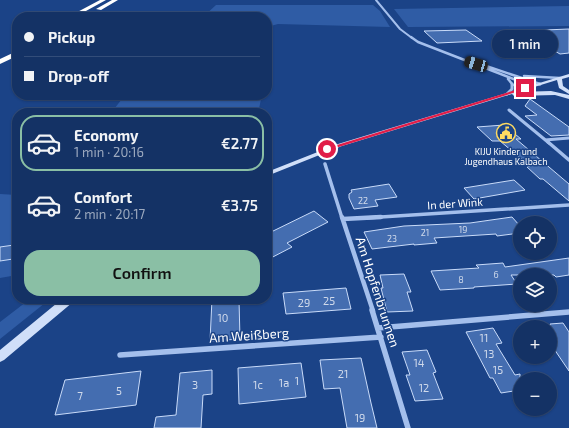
<!DOCTYPE html>
<meta charset="utf-8">
<style>
body{margin:0;font-family:"Exo 2",sans-serif;background:#213e6e;color:#f1f3f6;height:100vh;display:flex;flex-direction:column;font-size:15px;white-space:nowrap}
*{box-sizing:border-box;margin:0}
p{font-size:13px;color:#9daabf}
.icon{flex:none;width:22px;height:22px;fill:none;stroke:currentColor;stroke-width:2;stroke-linecap:round;stroke-linejoin:round}
.map{position:relative;flex:1;overflow:hidden}
.sheet{position:absolute;left:12px;top:108px;width:260px;height:196px;display:flex;flex-direction:column;background:#143265;border-radius:16px;box-shadow:0 1px 3px #0004,0 0 0 1px #334d79}
.sheet>*{flex:none}
.banner{position:absolute;left:12px;top:12px;width:260px;height:88px;border-radius:16px;box-shadow:0 1px 3px #0004,0 0 0 1px #334d79;display:grid;align-content:center;height:88px;padding:0 12px;background:#143265}
.fabs{position:absolute;left:513px;top:216px;display:grid;gap:8px}
.fabs a{display:grid;place-items:center;width:44px;height:44px;border-radius:50%;background:#143265;box-shadow:0 1px 3px #0004,0 0 0 1px #334d79;font-size:20px}
.end{position:absolute;width:18px;height:18px;margin:-9px;border:5px solid #e11d48;background:#fff;box-shadow:0 0 0 2px #fff}
.from{border-radius:50%}
.bubble{position:absolute;height:28px;border-radius:14px;background:#143265;box-shadow:0 1px 3px #0004,0 0 0 1px #334d79;font-size:13px;font-weight:600;line-height:28px;text-align:center}
.car{position:absolute;width:12px;height:24px;margin:-12px -6px;border-radius:5px;box-shadow:0 0 3px 1px #0007;background:linear-gradient(#222 24%,#8ab4d8 0 40%,#222 0 76%,#8ab4d8 0 86%,#222 0)}
.banner b{display:flex;align-items:center;gap:14px;height:38px;font-size:15px}
.banner b+b{border-top:1px solid #334d79}
.banner i{width:10px;height:10px;background:#f1f3f6}
ul{padding:7px 0 0;list-style:none}
li{display:flex;align-items:center;gap:12px;height:56px;margin:0 8px 6px;padding:0 4px;border:2px solid transparent;border-radius:16px}
li div{flex:1}
li b{display:block;font-size:15px}
li em{font-style:normal;font-weight:600}
li.selected{border-color:#8abfa5}
li>.icon{width:36px;height:36px;stroke-width:1.5}
.action{display:flex;gap:8px;margin-top:auto;padding:8px 12px}
.action a{flex:1;height:46px;border-radius:16px;background:#8abfa5;color:#111;font-size:16px;font-weight:600;line-height:46px;text-align:center}
.map>svg:first-child{display:block}
</style>
<div class="map">
<svg width="569" height="428" viewBox="0 0 569 428">
<rect width="100%" height="100%" fill="#1b4387"/>
<path fill="#2f5ca5" d="M216 5H373L380 11 390 27 278 24 267 27V17H203Z
M569 6V26L408 27 394 9Z
M125 95H262L258 113H111Z
M0 194 17 195V275L0 278Z
M30 299H50L0 339V322Z"/>
<path fill="#446db0" stroke="#c9dbf9" d="M569 29V53L560 54 520 31Z
M466 30 482 41 437 43 424 31Z
M530 99 569 127V135L551 136 525 116 537 115 525 106Z
M504 125 521 139H516L569 184V201L543 179H540L527 167 530 166 500 141H492L477 127Z
M514 180 525 190 474 199 464 188Z
M389 184 397 197 375 200 378 206 354 209 349 198V194L352 192 351 190Z
M314 211 328 222 287 243 292 247 267 260V234Z
M512 217 520 226V233L497 236 496 234 434 238 437 243 414 245V244L372 249 364 232 404 226 470 223Z
M14 245 13 248 17 247 13 259 0 261V247Z
M569 258V275L556 277 554 275H511L517 284 474 287V288L440 290 431 271 479 268 476 265 503 263 505 267Z
M404 274 411 292H407L413 311 387 312 381 288H383L380 275Z
M346 288 351 309 286 314 283 293Z
M212 299 239 300 240 339 210 341Z
M563 323 569 332V371L550 343V324Z
M493 328 502 343 496 344 515 375 520 374V390L501 393 493 378H490L466 332Z
M427 350 436 372 433 373 443 399 415 401 406 375H410L402 352Z
M361 358 371 403 377 428H347L340 388 324 389 320 360Z
M301 363 306 397 239 404 238 368Z
M212 370V394L203 395 201 428H154L156 417 176 415 180 373Z
M141 371 136 405 55 415 65 380Z"/>
<g fill="none" stroke-linecap="round" stroke-linejoin="round">
<path stroke="#a4bfec" stroke-width="2" d="M376 0 400 29 412 38"/>
<path stroke="#a4bfec" stroke-width="2.5" d="M411 37 418 42 529 85
M486 66 540 84
M524 76 560 78
M508 79 513 85"/>
<path stroke="#a4bfec" stroke-width="3" d="M527 84 533 86
M539 84H540
M507 94 512 89V84
M509 110 549 143
M545 140 569 138"/>
<path stroke="#a4bfec" stroke-width="3.5" d="M548 142 569 160
M325 164 342 218
M365 218 569 205"/>
<path stroke="#a4bfec" stroke-width="4.5" d="M342 217 373 311
M343 219 381 217"/>
<path stroke="#a4bfec" stroke-width="5.5" d="M372 310 408 428
M378 328 569 312
M120 355 381 337"/>
<path fill="#d0dff9" fill-rule="evenodd" d="M569 74V77L562 79 563 86 569 90V94L559 88 557 80 518 92 551 91 569 95V99L555 95 514 96 512 94 342 146 267 176V172L338 144Z
M62 299H74L73 302 4 360 0 362V350Z"/>
<path fill="#fff" fill-rule="evenodd" d="M100 0H106L75 17H68Z
M112 0H118L101 10 96 9Z
M17 51V56L0 64V59Z"/>
</g>
<path fill="#e11d48" d="M525 87 526 89 329 150 324 149Z"/>
<defs>
<symbol id="civic-ring" viewBox="-11 -11 22 22"><circle r="9.5" fill="#1b4387" stroke="#fdda61" stroke-width="1.5"/><path d="M-.6-6.5H3V-4.5H.6V-3L4-1V1h2V6H-6V1h2V-1L-.6-3ZM-1.2 2.5V6h2.4V2.5Z" fill="#fdda61"/></symbol>
</defs>
<g fill-rule="evenodd">
<use href="#civic-ring" x="495" y="122" width="22" height="22"/>
</g>
<g text-anchor="middle" dominant-baseline="central" stroke-width="3" stroke-linejoin="round" paint-order="stroke">
<g font-size="9" fill="#fff" stroke="#1b4387">
<text x="506" y="151">KIJU Kinder und<tspan x="506" dy="10">Jugendhaus Kalbach</tspan></text>
</g>
<g font-size="9" fill="#d0daeb">
<text x="363" y="200">22</text>
<text x="463" y="229">19</text>
<text x="425" y="232">21</text>
<text x="392" y="238">23</text>
<text x="496" y="274">6</text>
<text x="461" y="279">8</text>
</g>
<g font-size="11" fill="#fff" stroke="#1b4387">
<text transform="translate(455 203) rotate(-4)">In der Wink</text>
</g>
<g font-size="11" fill="#d0daeb">
<text x="329" y="300">25</text>
<text x="304" y="302">29</text>
<text x="223" y="317">10</text>
<text x="484" y="337">11</text>
<text x="489" y="353">13</text>
<text x="419" y="362">14</text>
<text x="498" y="369">15</text>
<text x="343" y="373">21</text>
<text x="297" y="380">1</text>
<text x="284" y="382">1a</text>
<text x="195" y="384">3</text>
<text x="258" y="384">1c</text>
<text x="424" y="387">12</text>
<text x="119" y="390">5</text>
<text x="80" y="395">7</text>
<text x="360" y="417">19</text>
</g>
<g font-size="13" fill="#fff" stroke="#1b4387">
<text transform="translate(378 292) rotate(72)">Am Hopfenbrunnen</text>
<text transform="translate(249 335) rotate(-4)">Am Weißberg</text>
</g>
</g>
</svg>
<div class="fabs">
<a><svg class="icon" aria-label="locate" viewBox="0 0 24 24"><circle cx="12" cy="12" r="6"/><path d="M12 2v4M12 18v4M2 12h4M18 12h4"/></svg></a>
<a><svg class="icon" aria-label="layers" viewBox="0 0 24 24"><path d="M12 4l9 5-9 5-9-5zM3 14l9 5 9-5"/></svg></a>
<a>+</a>
<a>−</a>
</div>
<i class="end from" style="left:327px;top:149px"></i>
<i class="end" style="left:525px;top:88px"></i>
<div class="bubble" style="left:492px;top:30px;width:66px">1 min</div>
<i class="car" style="left:476px;top:64px;rotate:286deg"></i>
<div class="banner">
<b><i class="from"></i>Pickup</b>
<b><i></i>Drop-off</b>
</div>
<section class="sheet">
<ul>
<li class="selected"><svg class="icon" aria-label="car" viewBox="0 0 24 24"><path d="M5 17H2v-5l4-1 3-4h7l3 4 3 1v5h-3M9 17h6M6 11h13"/><circle cx="7" cy="17" r="2"/><circle cx="17" cy="17" r="2"/></svg><div><b>Economy</b><p>1 min · 20:16</p></div><em>€2.77</em></li>
<li><svg class="icon" aria-label="car" viewBox="0 0 24 24"><path d="M5 17H2v-5l4-1 3-4h7l3 4 3 1v5h-3M9 17h6M6 11h13"/><circle cx="7" cy="17" r="2"/><circle cx="17" cy="17" r="2"/></svg><div><b>Comfort</b><p>2 min · 20:17</p></div><em>€3.75</em></li>
</ul>
<div class="action"><a>Confirm</a></div>
</section>
</div>
